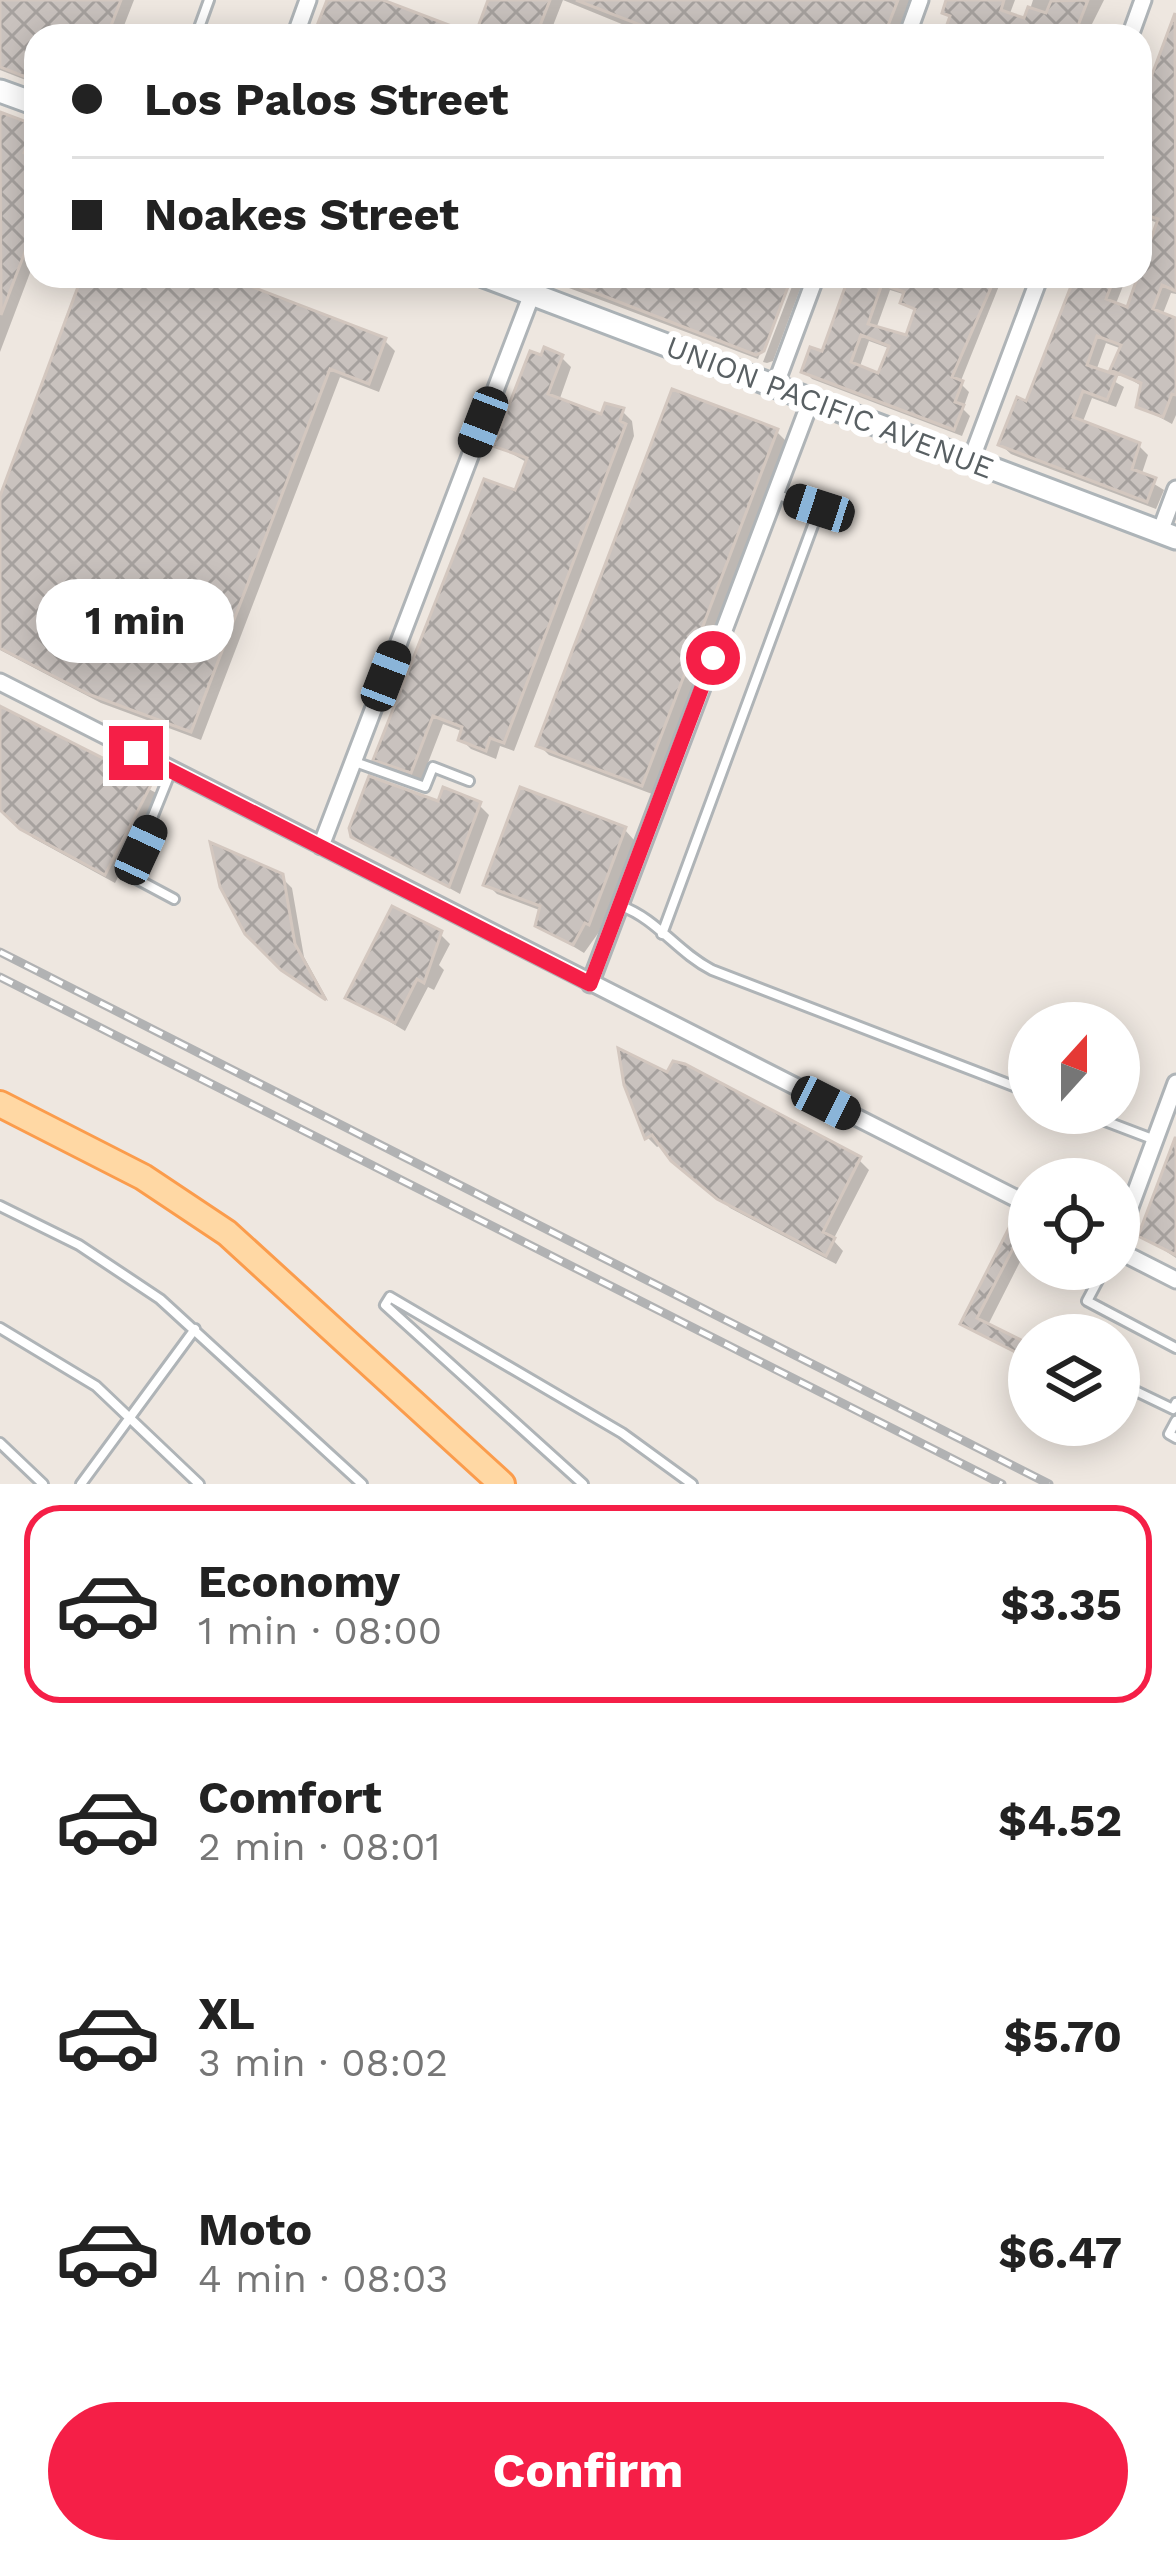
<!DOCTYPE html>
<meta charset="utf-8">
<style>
body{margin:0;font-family:"Work Sans",sans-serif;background:#f2f2f2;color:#222;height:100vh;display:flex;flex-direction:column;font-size:45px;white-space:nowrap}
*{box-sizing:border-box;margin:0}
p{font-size:39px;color:#767676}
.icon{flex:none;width:66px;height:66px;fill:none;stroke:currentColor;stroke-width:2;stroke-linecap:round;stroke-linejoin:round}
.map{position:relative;height:1484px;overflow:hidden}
.drawer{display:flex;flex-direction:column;background:#fff;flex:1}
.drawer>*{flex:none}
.hud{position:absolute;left:24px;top:24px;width:1128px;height:264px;border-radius:36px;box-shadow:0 6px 30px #0003;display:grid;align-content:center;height:264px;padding:0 48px;background:#fff}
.needle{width:78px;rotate:21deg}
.buttons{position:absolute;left:1008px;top:1002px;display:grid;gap:24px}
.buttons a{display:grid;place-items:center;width:132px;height:132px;border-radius:50%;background:#fff;box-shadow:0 6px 30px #0003;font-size:60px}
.end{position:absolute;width:54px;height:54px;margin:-27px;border:15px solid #f51f47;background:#fff;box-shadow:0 0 0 6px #fff}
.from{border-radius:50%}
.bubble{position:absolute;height:84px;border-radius:42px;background:#fff;box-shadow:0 6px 30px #0003;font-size:39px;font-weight:700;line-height:84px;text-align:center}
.car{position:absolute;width:36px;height:72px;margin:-36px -18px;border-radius:15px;box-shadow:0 0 9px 3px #0007;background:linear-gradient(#222 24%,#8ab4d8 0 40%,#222 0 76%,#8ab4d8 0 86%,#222 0)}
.hud b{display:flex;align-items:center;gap:42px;height:114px;font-size:45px}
.hud b+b{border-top:3px solid #e0e0e0}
.hud i{width:30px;height:30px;background:#222}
ul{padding:21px 0 0;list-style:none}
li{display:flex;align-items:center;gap:36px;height:198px;margin:0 24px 18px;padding:0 24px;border:6px solid transparent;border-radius:36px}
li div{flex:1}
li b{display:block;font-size:45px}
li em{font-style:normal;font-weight:700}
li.on{border-color:#f51f47}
li>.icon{width:108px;height:108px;stroke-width:1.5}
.action{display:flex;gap:24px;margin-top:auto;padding:24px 48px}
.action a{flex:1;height:138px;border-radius:72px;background:#f51f47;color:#fff;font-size:48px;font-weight:700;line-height:138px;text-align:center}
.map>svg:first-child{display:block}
</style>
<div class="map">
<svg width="1176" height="1484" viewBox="0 0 1176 1484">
<defs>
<pattern id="building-cross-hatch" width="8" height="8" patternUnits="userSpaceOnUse" patternTransform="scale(3)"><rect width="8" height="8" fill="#c9c2be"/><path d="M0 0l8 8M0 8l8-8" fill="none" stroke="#a6a19e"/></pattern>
</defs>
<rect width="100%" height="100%" fill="#eee7e0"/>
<path fill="#0003" fill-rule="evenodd" d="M0 0H134L120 36H36V84L0 70Z
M491 0H910L896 36H651L563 0 549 36H478Z
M951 0H1015L1009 16 1026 22 1033 0H1104L1086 36H946Z
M1176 22V166L1166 192 1176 196V294L1171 293 1162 316 1176 321V415L1172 424 1139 406 1143 387 1114 369 1122 349 1106 343 1096 371 1124 387 1116 407 1092 398 1082 424 1139 446 1148 455 1141 476 1164 490 1156 509 1011 454 1001 445 1028 405 1078 276H1127L1115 306 1129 311 1160 224 1150 220 1140 244V124Z
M0 115 36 131V257L0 352Z
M85 276H215L385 341 395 351 379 392 340 377 201 740 101 703 0 650V504Z
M789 276 758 359 569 288 559 278Z
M796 276H805L773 361 767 363 763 362Z
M871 276H1003L960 383 969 392 963 409 970 416 962 436 812 379 804 371 823 355ZM890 290 906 295 903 302 917 312 907 339 876 329ZM869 341 891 349 880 377 859 369Z
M561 357 571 367 559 401 602 418 622 411 632 421 634 436 514 751 500 746 496 759 471 749 461 739 464 732 443 724 421 781 387 769 377 759 528 463 497 445Z
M776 431 786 441 652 794 549 755 539 745Z
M0 709 160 795 115 883 33 838 0 807Z
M439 805H479L489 815 460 894 354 835Z
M625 830 634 840 599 932 584 953 538 925 542 911 497 894 487 884Z
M281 877 292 888 304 957 328 1001 269 956Z
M440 934 450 944 439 965 444 970 434 990 428 987 405 1031 349 997Z
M635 1109 859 1160 869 1170 833 1240 843 1251 836 1264 730 1208 665 1143 657 1147 648 1138Z
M1176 1143V1258L1141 1235Z
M1014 1224 1029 1231V1244L987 1327 1029 1348V1361L964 1324Z"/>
<path fill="url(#building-cross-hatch)" stroke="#d3c7bf" stroke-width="3" fill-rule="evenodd" d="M0 0H121L107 36H36V81L0 67Z
M327 0H383L475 35 488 0H550L536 36H313Z
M576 0H898L884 36H648L651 29Z
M946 0H1004L1001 10 1024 18 1028 7 1046 13 1051 1 1088 0 1074 36H943L950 16 942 13Z
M1175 13 1176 291 1162 285 1153 309 1176 318V395L1172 394 1163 417 1136 407 1141 383 1110 370 1121 345 1097 336 1087 365 1117 375 1107 400 1083 391 1073 417 1140 443 1132 469 1156 478 1147 502 998 445 1017 397 1026 401 1075 276H1115L1106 299 1127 307 1158 219 1140 213V107Z
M0 112 35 125 24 153 36 161V223L1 315Z
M82 276H224L386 338 369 384 330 369 191 732 88 694 0 648V496Z
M552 276H792L764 351 756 355Z
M865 276H996L952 377 963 381 955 402 964 405 954 430 801 372 810 347 822 351 848 279 864 286ZM882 284 904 292 900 303 915 309 906 335 868 324ZM861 335 889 346 878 373 851 362Z
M544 347 563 355 548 394 601 414 605 403 624 408 620 421 626 424 504 743 490 738 486 751 458 740 462 727 433 716 411 773 373 760 484 479 515 490 527 458 493 446 530 351 541 355Z
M672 389 778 429 642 786 536 746Z
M0 706 152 783 105 875 20 829 0 810Z
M369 776 438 801 443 787 481 802 449 887 351 837 349 828Z
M520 787 626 827 589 925 585 923 573 945 535 926 540 906 483 885Z
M210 842 283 874 295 944 326 1000 281 970 245 934 220 887Z
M392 906 442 931 424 983 417 979 395 1023 345 998Z
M618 1048 667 1072 673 1061 685 1064 861 1157 823 1232 835 1238 826 1256 717 1199 671 1161 652 1135 645 1139 624 1085Z
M1175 1138H1176V1255L1138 1236Z
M1013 1220 1029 1228V1242L1019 1237 977 1318 1029 1344V1359L960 1324Z"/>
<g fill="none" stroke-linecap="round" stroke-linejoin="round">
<defs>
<path id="lane" d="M196 36 209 0
M355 762 425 787 433 767 469 781
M171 771 129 875 174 899
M621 906C657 919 677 952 712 970L1029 1092
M662 934 819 509 778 495
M1084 1113 1155 1140
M0 1206 79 1245 160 1299 362 1484
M1104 1269 1087 1301 1176 1348
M390 1297 622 1433 692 1484
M390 1297 385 1305 583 1484
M0 1328 96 1386 199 1484
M1119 1383 1173 1409 1176 1403
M1176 1421 1169 1434 1176 1438
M0 1443 43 1484
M81 1484 195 1329"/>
<path id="street" d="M295 36 308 0
M907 36 920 0
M1130 36 1143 0
M775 386 816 276
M971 460 1040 276
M1160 532 1176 489
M0 682 1029 1205
M321 846 532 294
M590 984 811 400
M1119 1237 1176 1083
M1119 1251 1176 1280"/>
<path id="secondary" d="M0 91 36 104
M484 276 1176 538"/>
<path id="primary" d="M0 1104 143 1177 227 1233 502 1484"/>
</defs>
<use href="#lane" stroke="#afb4b7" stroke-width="14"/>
<use href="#street" stroke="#afb4b7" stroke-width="21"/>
<use href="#secondary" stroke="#adb4b8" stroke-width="27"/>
<use href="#primary" stroke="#fb9c4c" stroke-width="30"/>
<use href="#lane" stroke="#fff" stroke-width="8"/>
<use href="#street" stroke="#fff" stroke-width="15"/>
<use href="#secondary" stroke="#fff" stroke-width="21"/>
<use href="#primary" stroke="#ffd8a4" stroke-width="24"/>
<defs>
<path id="rail" d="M0 952 1049 1484
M0 977 1002 1484"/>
</defs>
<use href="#rail" stroke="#b1b2b3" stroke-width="9"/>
<use href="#rail" stroke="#fff" stroke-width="4.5" stroke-dasharray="14" stroke-linecap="butt"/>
</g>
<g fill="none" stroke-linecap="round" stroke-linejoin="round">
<path stroke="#f51f47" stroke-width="15" d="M136 753 590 984 713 658"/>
</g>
<g text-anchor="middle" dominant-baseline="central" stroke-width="12" stroke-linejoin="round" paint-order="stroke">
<g font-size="30" fill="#596063" stroke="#fff">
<text transform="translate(830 407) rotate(21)">UNION PACIFIC AVENUE</text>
</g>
</g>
</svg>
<div class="buttons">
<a><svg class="needle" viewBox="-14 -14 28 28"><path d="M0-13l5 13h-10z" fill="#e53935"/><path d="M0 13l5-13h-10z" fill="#767676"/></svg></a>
<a><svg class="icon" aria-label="locate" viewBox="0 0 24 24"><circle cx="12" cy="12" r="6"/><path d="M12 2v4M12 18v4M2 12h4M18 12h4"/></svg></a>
<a><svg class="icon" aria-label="layers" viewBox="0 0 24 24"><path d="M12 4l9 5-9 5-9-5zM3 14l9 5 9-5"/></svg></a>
</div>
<i class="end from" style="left:713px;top:658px"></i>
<i class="end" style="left:136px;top:753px"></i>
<div class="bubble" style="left:36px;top:579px;width:198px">1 min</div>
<i class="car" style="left:483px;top:422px;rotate:201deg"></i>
<i class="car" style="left:819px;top:508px;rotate:288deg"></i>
<i class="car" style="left:386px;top:676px;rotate:21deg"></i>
<i class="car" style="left:141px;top:850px;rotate:25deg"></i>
<i class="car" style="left:826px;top:1103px;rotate:117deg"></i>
<div class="hud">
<b><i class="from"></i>Los Palos Street</b>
<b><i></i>Noakes Street</b>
</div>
</div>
<section class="drawer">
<ul>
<li class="on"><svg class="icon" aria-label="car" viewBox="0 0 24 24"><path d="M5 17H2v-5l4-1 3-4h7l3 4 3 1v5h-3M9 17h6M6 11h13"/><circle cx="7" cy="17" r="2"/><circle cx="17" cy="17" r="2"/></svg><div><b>Economy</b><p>1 min · 08:00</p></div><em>$3.35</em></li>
<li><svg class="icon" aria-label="car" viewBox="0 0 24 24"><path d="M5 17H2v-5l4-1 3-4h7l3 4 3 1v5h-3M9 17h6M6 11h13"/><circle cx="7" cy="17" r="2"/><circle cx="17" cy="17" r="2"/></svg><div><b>Comfort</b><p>2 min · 08:01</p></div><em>$4.52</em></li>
<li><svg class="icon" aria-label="car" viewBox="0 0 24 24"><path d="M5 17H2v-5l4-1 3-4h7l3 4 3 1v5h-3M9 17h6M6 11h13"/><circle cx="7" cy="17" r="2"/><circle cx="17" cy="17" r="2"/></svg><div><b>XL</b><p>3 min · 08:02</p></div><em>$5.70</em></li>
<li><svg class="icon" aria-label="car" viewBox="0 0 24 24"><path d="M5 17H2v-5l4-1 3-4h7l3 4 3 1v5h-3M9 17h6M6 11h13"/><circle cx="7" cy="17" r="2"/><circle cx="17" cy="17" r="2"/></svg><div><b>Moto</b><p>4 min · 08:03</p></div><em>$6.47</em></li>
</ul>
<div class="action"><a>Confirm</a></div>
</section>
